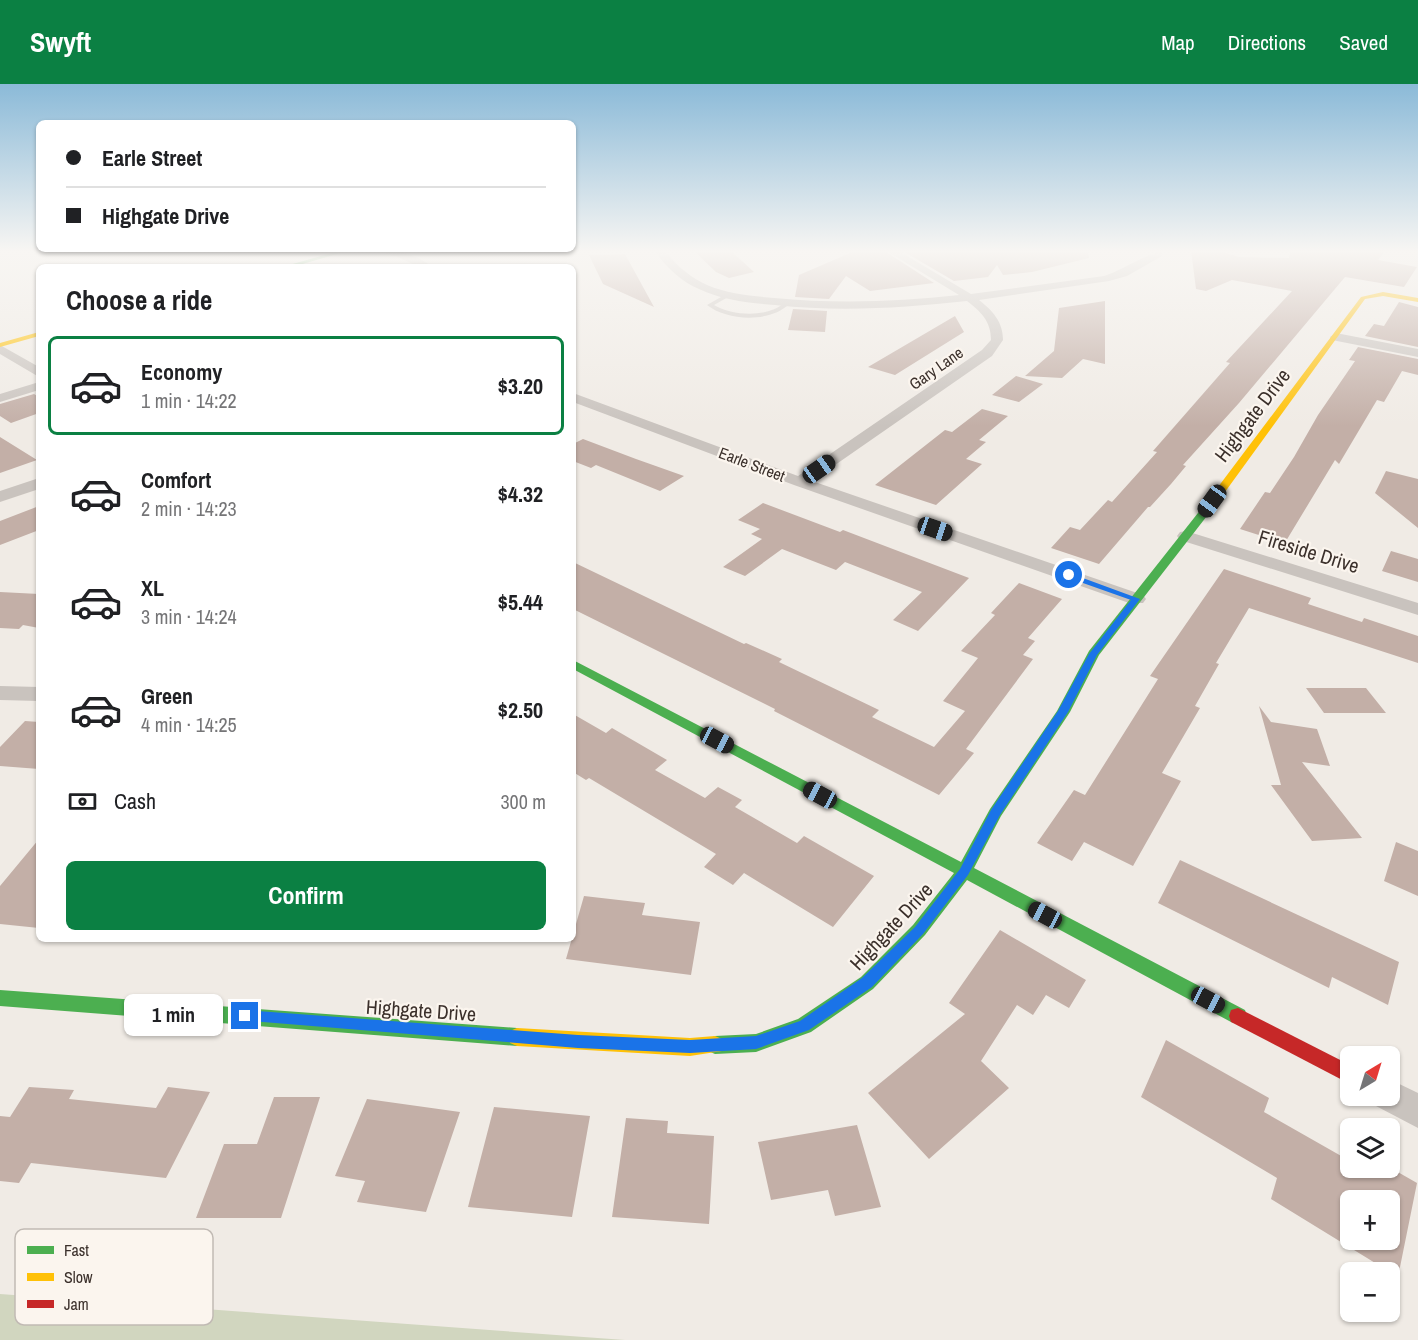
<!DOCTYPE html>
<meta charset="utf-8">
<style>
body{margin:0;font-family:"Archivo Narrow",sans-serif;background:#f6f6f6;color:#202124;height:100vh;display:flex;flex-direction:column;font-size:22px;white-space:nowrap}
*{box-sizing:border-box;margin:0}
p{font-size:20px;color:#757577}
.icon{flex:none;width:33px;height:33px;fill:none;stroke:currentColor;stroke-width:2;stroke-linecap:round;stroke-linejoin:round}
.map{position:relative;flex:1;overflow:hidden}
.side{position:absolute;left:36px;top:180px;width:540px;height:678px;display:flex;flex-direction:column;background:#fff;border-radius:9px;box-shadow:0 2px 4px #0004}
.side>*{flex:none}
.top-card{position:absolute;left:36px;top:36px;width:540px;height:132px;border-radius:9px;box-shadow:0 2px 4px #0004;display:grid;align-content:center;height:132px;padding:0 30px;background:#fff}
.needle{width:39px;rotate:38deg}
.fabs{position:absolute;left:1340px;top:962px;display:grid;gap:12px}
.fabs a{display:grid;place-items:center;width:60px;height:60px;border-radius:9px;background:#fff;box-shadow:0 2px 4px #0004;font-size:30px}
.end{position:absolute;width:27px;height:27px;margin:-14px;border:8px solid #1a73e8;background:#fff;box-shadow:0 0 0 3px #fff}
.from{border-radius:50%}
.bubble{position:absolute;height:42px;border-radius:9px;background:#fff;box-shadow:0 2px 4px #0004;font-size:20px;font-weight:700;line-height:42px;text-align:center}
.car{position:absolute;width:18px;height:36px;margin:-18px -9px;border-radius:8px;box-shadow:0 0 4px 2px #0007;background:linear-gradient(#222 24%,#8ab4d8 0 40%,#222 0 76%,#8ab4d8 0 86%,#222 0)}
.top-card b{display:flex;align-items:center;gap:21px;height:57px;font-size:22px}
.top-card b+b{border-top:2px solid #e0e0e0}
.top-card i{width:15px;height:15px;background:#202124}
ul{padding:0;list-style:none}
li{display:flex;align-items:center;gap:18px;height:99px;margin:0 12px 9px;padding:0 18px;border:3px solid transparent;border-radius:9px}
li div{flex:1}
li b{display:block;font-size:22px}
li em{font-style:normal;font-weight:700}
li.selected{border-color:#0b8043}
li>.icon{width:54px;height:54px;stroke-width:1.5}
h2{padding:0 30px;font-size:27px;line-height:72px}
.pay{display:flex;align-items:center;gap:15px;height:66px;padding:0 30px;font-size:22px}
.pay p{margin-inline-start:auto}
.button{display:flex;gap:12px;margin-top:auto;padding:12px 30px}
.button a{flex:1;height:69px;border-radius:9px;background:#0b8043;color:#fff;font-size:24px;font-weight:700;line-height:69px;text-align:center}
header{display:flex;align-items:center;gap:36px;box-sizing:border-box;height:84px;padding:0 30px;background:#0b8043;color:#fff}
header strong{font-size:28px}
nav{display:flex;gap:33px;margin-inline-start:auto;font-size:21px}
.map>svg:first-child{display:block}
</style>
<header>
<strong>Swyft</strong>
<nav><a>Map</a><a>Directions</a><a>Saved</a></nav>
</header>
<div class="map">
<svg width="1418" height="1256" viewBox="0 0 1418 1256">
<rect width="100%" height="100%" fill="#f0ebe5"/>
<path fill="#d1d6bf" d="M0 1210 625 1256H0Z"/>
<path fill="#c3afa7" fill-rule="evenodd" d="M693 166H730L754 188 729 194 716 188Z
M857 166H883L934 199 870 207 846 192 829 215 795 213 799 191Z
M901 166H1088L1089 174 1032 188 1003 191 997 181 988 193 954 197Z
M1191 166H1217L1239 173 1289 174 1290 166H1386L1378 176 1417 183 1404 203 1345 193 1239 319 1183 381 1186 382 1171 400 1150 423H1148L1099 480 1051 464 1070 443 1080 446 1108 416 1112 418 1157 368 1153 367 1230 279 1226 278 1292 207 1232 196 1206 207 1196 205Z
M625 170 654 223 603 200 589 171Z
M1105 217V280L1083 275 1062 294 1025 292 1054 267 1059 224Z
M1399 218 1418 223V263L1365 252 1374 240 1384 242Z
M793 225 827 227 825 248 788 246Z
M955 232 964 248 895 291 868 283Z
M1358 263 1418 275V291L1402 287 1384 318 1377 316 1339 380 1335 376 1286 457 1281 458 1240 445 1265 408 1270 409 1294 373 1318 331 1355 277 1349 276Z
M1016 292 1043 300 1019 318 992 311Z
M34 310 39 313V329L11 339 0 332V320Z
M982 325 1008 332 979 356 986 358 966 375 982 380 936 421 875 401 945 346 952 348Z
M0 353 37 376 0 389Z
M583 355 636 375 684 392 660 407 596 381 591 384 573 377V360Z
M1386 387 1418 395V444L1375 409Z
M763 419 840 448 843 446 969 494 918 547 893 536 922 508 845 478 836 486 782 465 745 492 723 483 762 455 751 450 760 445 738 436Z
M39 422V446L0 461V437Z
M1391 467 1418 475V498L1382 487Z
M573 478 744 560 746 559 782 575 779 578 879 626 872 633 934 663 965 627 943 617 978 574 961 567 995 531 991 529 1019 499 1062 515 1028 554 1035 557 1023 571 1033 575 966 665 974 669 939 711 774 627 775 625 573 525Z
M1224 485 1311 514 1308 520 1362 538 1364 534 1418 552V579L1249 524 1216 579 1219 580 1195 622 1200 624 1162 689 1181 697 1133 782 1084 758 1072 777 1037 759 1074 706 1085 711 1158 595 1150 592Z
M0 508 39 510V544L23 541 19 545 0 544Z
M1306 604H1366L1386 629H1324Z
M1259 622 1271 638 1317 645 1330 682 1302 678 1362 754 1312 757 1271 701H1281Z
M573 630 606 649 612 644 667 676 655 686 705 714 718 703 742 716 735 723 797 759 804 752 874 792 833 843 744 789 733 801 704 783 716 770 589 694 586 696 573 688Z
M25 637 39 638V685L0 682V663Z
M39 755V844L0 840V802Z
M1396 758 1418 767V812L1384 797Z
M1180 776 1399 878 1388 921 1332 893 1329 904 1158 819Z
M584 812 645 819 642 831 700 838 691 891 566 875Z
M1000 846 1086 896 1069 924 1046 911 1033 931 1017 921 981 977 1009 1004 929 1075 868 1009 965 930 949 919Z
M1166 956 1269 1014 1264 1028 1350 1077V1083H1389L1417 1099 1398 1193 1271 1115 1277 1094 1141 1013ZM1350 1116H1389V1155H1350Z
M29 1003 74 1006 69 1015 156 1024 168 1003 210 1008 166 1094 31 1079 19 1099 0 1097V1032L10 1033Z
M274 1013H320L281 1134H196L224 1060H257Z
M367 1015 460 1028 426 1128 357 1118 365 1097 335 1092Z
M494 1023 590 1032 572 1133 468 1123Z
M626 1034 668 1037 667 1049 714 1052 709 1140 612 1133Z
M857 1041 881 1123 835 1132 828 1106 771 1116 758 1058Z"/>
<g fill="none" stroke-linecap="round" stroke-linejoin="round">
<path fill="#c9c3be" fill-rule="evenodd" d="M728 209 730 212 714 221C733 232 767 234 784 219L789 220C770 239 727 237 707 221Z"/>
<path fill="#c9c3be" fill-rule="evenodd" d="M372 166C392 165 416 169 432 183H419L398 173Z
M655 166H665C674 180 691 194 707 201 728 210 752 212 774 214 836 220 897 218 959 211L885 166H897L971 210 1104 192C1119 188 1151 167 1162 168V172L1127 192 1109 197 979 216C993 227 1003 238 1003 256L992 272 812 397 1143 511 1146 515 1143 519H1129L794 401 573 318V309L798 392 982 266 991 256C991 237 981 228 967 217 903 224 839 228 775 221 749 219 722 216 699 205 682 198 664 182 655 166Z
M1336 249 1418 265V273L1332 256 1330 253Z
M0 261 39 283V293L0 270Z
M39 298V306L0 318V310Z
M39 394V405L0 418V407Z
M1186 447 1418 519V531L1180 456 1177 452 1180 448Z
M0 602 39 603V617L0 616Z
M1389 995 1418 1009V1044L1376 1022 1372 1011H1389Z"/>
<path fill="#4caf50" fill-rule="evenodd" d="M342 166H351L292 183H282Z
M1213 414 1218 417 1217 419 1099 571 1070 628 1001 732 974 784 1245 926 1247 932 1245 938 1238 940 1231 938 967 796 925 851 873 905 811 948 756 968 715 970 708 967 706 961 708 955 715 952 756 950 798 935 861 893 913 841 954 789 573 585V576L961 778 990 725 1057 627 1089 567 1209 415Z
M0 906 517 944 524 947 526 953 524 959 517 962 0 922Z"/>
<path fill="#ffc107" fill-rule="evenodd" d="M1383 208 1418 214V218L1383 212 1365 215 1217 419H1209V415L1361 213Z
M39 248V252L0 263V259Z
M517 944 690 954 715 952 722 955 724 961 722 967 690 972 517 962 510 959 508 953 510 947Z"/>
<path fill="#c62828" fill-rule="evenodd" d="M1238 924 1350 981V1000L1231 938 1229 932 1231 926Z"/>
</g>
<linearGradient id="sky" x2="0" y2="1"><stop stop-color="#8bbad8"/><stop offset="0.49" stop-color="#f8f6f3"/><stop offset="1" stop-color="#f8f6f3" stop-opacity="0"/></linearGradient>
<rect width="1418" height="342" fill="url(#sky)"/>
<path fill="#1a73e8" d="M1066 490H1072L1140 515 1097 571 1068 628 1000 731 968 791 923 850 872 903 809 946 756 965 690 969 578 964 240 936 238 932 240 927 245 926 578 951 690 956 756 952 800 937 862 894 915 843 960 785 991 726 1058 627 1089 570 1131 516 1066 493Z"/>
<g text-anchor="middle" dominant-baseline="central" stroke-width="4.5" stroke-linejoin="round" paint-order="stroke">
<g font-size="16" fill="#3b302b" stroke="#fbf5ee">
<text transform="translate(936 284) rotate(-35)">Gary Lane</text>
<text transform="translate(752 380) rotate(21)">Earle Street</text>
</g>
<g font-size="20" fill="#3b302b" stroke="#fbf5ee">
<text transform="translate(1252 331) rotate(-53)">Highgate Drive</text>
<text transform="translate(1309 467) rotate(17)">Fireside Drive</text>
<text transform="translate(891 842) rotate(-47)">Highgate Drive</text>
<text transform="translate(421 926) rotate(4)">Highgate Drive</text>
</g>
</g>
<rect x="15" y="1145" width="198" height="96" rx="9" fill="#fbf5ee" stroke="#c1bab4" stroke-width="1.5"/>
<rect x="27" y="1162" width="27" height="8" fill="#4caf50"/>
<rect x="27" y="1189" width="27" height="8" fill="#ffc107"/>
<rect x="27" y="1216" width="27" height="8" fill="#c62828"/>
<g font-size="16" fill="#3b302b">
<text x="64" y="1172">Fast</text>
<text x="64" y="1199">Slow</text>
<text x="64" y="1226">Jam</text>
</g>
</svg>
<div class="fabs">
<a><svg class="needle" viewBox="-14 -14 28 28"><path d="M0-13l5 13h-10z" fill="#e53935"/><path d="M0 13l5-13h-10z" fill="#757577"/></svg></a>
<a><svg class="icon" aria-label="layers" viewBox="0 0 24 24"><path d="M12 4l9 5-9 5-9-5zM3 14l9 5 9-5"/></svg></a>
<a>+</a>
<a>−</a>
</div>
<i class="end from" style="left:1069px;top:491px"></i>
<i class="end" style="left:245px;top:932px"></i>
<div class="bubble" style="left:124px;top:910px;width:99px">1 min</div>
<i class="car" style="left:819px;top:385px;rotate:55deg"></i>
<i class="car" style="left:1212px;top:417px;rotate:216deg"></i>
<i class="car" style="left:935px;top:445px;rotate:109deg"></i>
<i class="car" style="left:717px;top:656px;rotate:118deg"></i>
<i class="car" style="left:820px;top:711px;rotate:298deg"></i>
<i class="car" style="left:1045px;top:831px;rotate:298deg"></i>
<i class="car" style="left:1208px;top:916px;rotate:118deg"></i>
<div class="top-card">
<b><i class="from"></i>Earle Street</b>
<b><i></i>Highgate Drive</b>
</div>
<section class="side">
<h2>Choose a ride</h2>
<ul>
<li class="selected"><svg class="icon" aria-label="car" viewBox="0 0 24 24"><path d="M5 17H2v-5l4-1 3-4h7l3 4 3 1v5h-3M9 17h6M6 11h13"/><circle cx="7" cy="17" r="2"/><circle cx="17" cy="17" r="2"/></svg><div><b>Economy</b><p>1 min · 14:22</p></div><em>$3.20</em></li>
<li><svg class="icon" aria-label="car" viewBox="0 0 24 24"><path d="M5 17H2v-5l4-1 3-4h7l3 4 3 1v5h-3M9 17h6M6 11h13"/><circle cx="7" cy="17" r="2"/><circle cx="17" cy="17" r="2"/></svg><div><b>Comfort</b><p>2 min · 14:23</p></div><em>$4.32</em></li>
<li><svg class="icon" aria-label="car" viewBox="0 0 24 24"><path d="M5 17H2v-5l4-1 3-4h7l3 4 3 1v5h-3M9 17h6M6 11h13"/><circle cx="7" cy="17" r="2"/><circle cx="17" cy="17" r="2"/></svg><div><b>XL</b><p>3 min · 14:24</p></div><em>$5.44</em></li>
<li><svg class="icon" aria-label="car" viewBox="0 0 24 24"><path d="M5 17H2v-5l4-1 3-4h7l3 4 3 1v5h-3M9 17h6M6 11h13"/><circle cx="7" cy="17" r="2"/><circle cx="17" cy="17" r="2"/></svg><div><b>Green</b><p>4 min · 14:25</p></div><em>$2.50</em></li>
</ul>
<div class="pay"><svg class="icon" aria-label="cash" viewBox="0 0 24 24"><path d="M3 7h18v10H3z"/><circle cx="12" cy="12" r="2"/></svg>Cash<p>300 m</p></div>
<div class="button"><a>Confirm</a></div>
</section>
</div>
